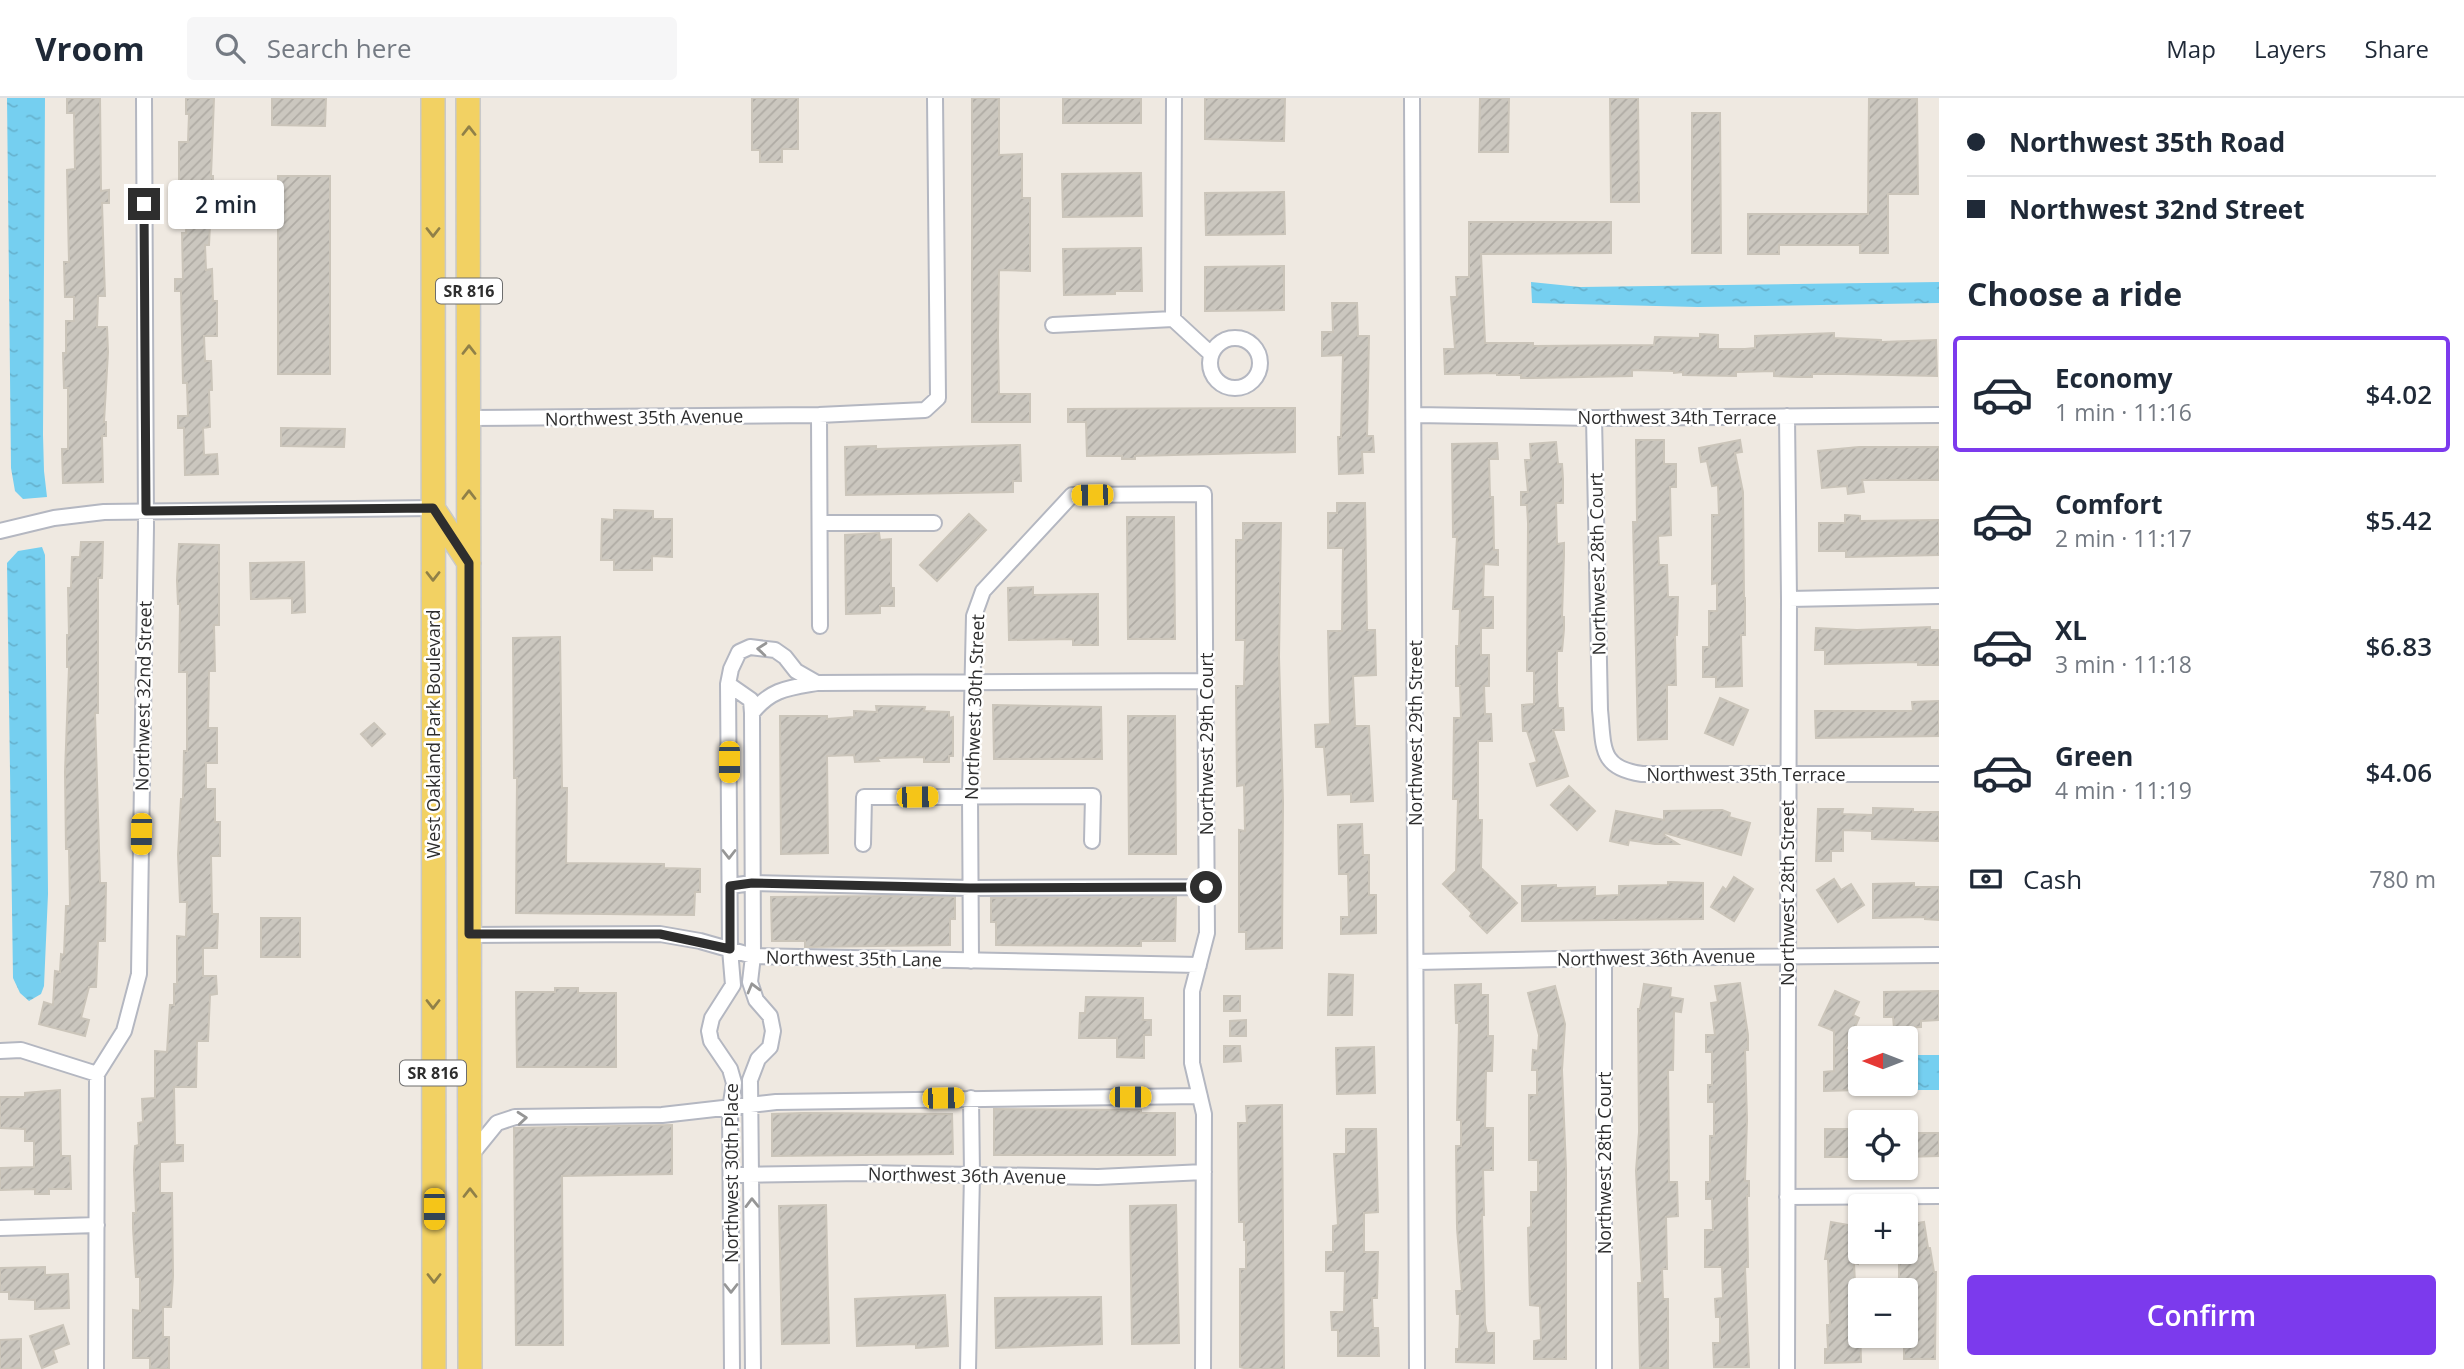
<!DOCTYPE html>
<meta charset="utf-8">
<style>
body{margin:0;font-family:"Open Sans",sans-serif;background:#f6f6f7;color:#1f2937;height:100vh;display:flex;flex-direction:column;font-size:26px;white-space:nowrap}
*{box-sizing:border-box;margin:0}
p{font-size:23px;color:#747a83}
.icon{flex:none;width:38px;height:38px;fill:none;stroke:currentColor;stroke-width:2;stroke-linecap:round;stroke-linejoin:round}
.map{position:relative;flex:1;overflow:hidden}
.details{display:flex;flex-direction:column;background:#fff;width:525px}
.details>*{flex:none}
.banner{display:grid;align-content:center;height:154px;padding:0 28px;background:#fff}
.needle{width:46px;rotate:270deg}
.tools{position:absolute;left:1848px;top:928px;display:grid;gap:14px}
.tools a{display:grid;place-items:center;width:70px;height:70px;border-radius:7px;background:#fff;box-shadow:0 2px 5px #0004;font-size:35px}
.end{position:absolute;width:32px;height:32px;margin:-16px;border:9px solid #2e2e2e;background:#fff;box-shadow:0 0 0 4px #fff}
.from{border-radius:50%}
.bubble{position:absolute;height:49px;border-radius:7px;background:#fff;box-shadow:0 2px 5px #0004;font-size:23px;font-weight:600;line-height:49px;text-align:center}
.car{position:absolute;width:21px;height:42px;margin:-21px -10px;border-radius:9px;box-shadow:0 0 5px 2px #0007;background:linear-gradient(#f5c518 24%,#345 0 40%,#f5c518 0 76%,#345 0 86%,#f5c518 0)}
.banner b{display:flex;align-items:center;gap:24px;height:66px;font-size:26px}
.banner b+b{border-top:2px solid #e0e1e3}
.banner i{width:18px;height:18px;background:#1f2937}
ul{padding:0;list-style:none}
li{display:flex;align-items:center;gap:21px;height:116px;margin:0 14px 10px;padding:0 14px;border:4px solid transparent;border-radius:7px}
li div{flex:1}
li b{display:block;font-size:26px}
li em{font-style:normal;font-weight:600}
li.selected{border-color:#7c3aed}
li>.icon{width:63px;height:63px;stroke-width:1.5}
h2{padding:0 28px;font-size:32px;line-height:84px}
.pay{display:flex;align-items:center;gap:18px;height:77px;padding:0 28px;font-size:26px}
.pay p{margin-inline-start:auto}
.action{display:flex;gap:14px;margin-top:auto;padding:14px 28px}
.action a{flex:1;height:80px;border-radius:7px;background:#7c3aed;color:#fff;font-size:28px;font-weight:600;line-height:80px;text-align:center}
header{display:flex;align-items:center;gap:42px;box-sizing:border-box;height:98px;padding:0 35px;background:#fff;border-bottom:2px solid #e0e1e3}
header strong{font-size:33px}
nav{display:flex;gap:38px;margin-inline-start:auto;font-size:24px}
.search{width:490px;height:63px;background:#f6f6f7;display:flex;align-items:center;gap:18px;box-sizing:border-box;padding:0 24px;border-radius:7px;color:#747a83;font-size:26px}
main{display:flex;flex:1;min-height:0}
.map>svg:first-child{display:block}
</style>
<header>
<strong>Vroom</strong>
<div class="search"><svg class="icon" aria-label="search" viewBox="0 0 24 24"><circle cx="10" cy="10" r="6"/><path d="M15 15l6 6"/></svg>Search here</div>
<nav><a>Map</a><a>Layers</a><a>Share</a></nav>
</header>
<main>
<div class="map">
<svg width="1939" height="1271" viewBox="0 0 1939 1271">
<defs>
<pattern id="water-ripples" width="26" height="14" patternUnits="userSpaceOnUse" patternTransform="scale(1.75)"><rect width="26" height="14" fill="#75cff0"/><path d="M2 4q2-2 4 0t4 0M15 11q2-2 4 0t4 0" fill="none" stroke="#66b2ce"/></pattern>
<pattern id="building-hatch" width="6" height="6" patternUnits="userSpaceOnUse" patternTransform="scale(1.75)"><rect width="6" height="6" fill="#cbc7bf"/><path d="M-1 1l2-2M0 6l6-6M5 7l2-2" fill="none" stroke="#afaba4"/></pattern>
</defs>
<rect width="100%" height="100%" fill="#efe9e1"/>
<path fill="url(#water-ripples)" d="M7 0H45L43 337 44 373 47 399 23 401 15 393 11 370Z
M1531 184 1580 189 1939 184V205L1698 209 1532 205Z
M42 449 45 457 48 796 44 888 41 896 29 903 20 895 13 880 7 465 18 453Z
M1906 957H1939V992H1918L1901 985H1906Z"/>
<path fill="url(#building-hatch)" stroke="#cbc5ba" stroke-width="2" d="M67 0H100L101 93 109 92V105H102L105 198H98L97 229H107L108 254 104 324H106V338H102L103 384 63 385 62 351H68V290H64L63 255H66V223H74V199H65L64 164H69L67 72 75 71 74 15H67Z
M186 0H214L211 78H213V105H211L209 147H205L206 172 212 171 213 203H217V238H204L205 263H211L212 292H209L210 329 203 330 204 357 217 356 218 376 185 377 184 330H178V318H188L187 285H183L181 193H175V181H183L182 135H186L187 105H179V44H188L189 16H186Z
M272 0H326L325 28 272 27Z
M752 0H798V51H782V64H760V52H752Z
M972 0H999V57L1022 56V100H1030V173L999 172 998 237 999 296H1030V324H972Z
M1063 0H1141V25H1063Z
M1205 0H1285L1284 43 1205 41Z
M1480 0H1509L1508 54H1479Z
M1610 0H1638L1639 104H1611Z
M1869 0H1917L1918 96H1888V155H1860V147H1779V156H1748V116H1868Z
M1692 15H1720L1721 155H1692Z
M1141 75 1142 118 1063 119 1062 76Z
M278 78H330V276H278Z
M1284 94 1285 136 1206 137 1205 95Z
M1469 124H1611V155L1481 156 1485 245H1533V248L1654 247 1655 239 1700 240V236L1718 237V251H1745L1755 250V238L1834 235V240L1881 242V244L1936 242 1937 278 1845 276H1812V279H1798L1774 278V273L1736 274V278L1683 277V274L1674 275V273L1632 272V278L1533 280H1521V277H1497V275L1445 276 1444 251H1455L1451 199H1457L1456 179H1469Z
M1141 150 1142 193H1115V196L1064 197 1063 151Z
M1284 168V212L1205 213V169Z
M1332 205H1357L1358 238H1369L1367 338H1373L1374 354H1362L1363 375 1339 376 1338 339H1341L1343 257 1322 258V234H1333Z
M1295 310V354L1135 358V361H1122V358H1087L1086 324H1068V311Z
M281 330 345 331 344 349 281 348Z
M1636 342H1664V366H1676V389H1670L1671 437 1658 438 1659 467H1667L1668 499H1678L1677 537H1675L1676 587H1667V641L1638 642 1633 424H1637Z
M1740 342 1742 354 1735 355 1743 394 1744 500H1745V537H1741L1742 588 1716 589V579H1703V549H1709V513H1717V485L1712 486V417H1719L1718 387 1712 388 1707 363 1701 364 1699 350Z
M1556 344 1558 366H1562L1563 381V405H1556L1557 446 1564 445V458L1562 519H1564V531L1562 553H1557V592L1558 610H1563L1564 632H1553L1568 678 1537 688 1530 666 1537 664 1527 633H1523L1522 607 1534 606V573H1527L1528 425 1527 407H1521V394H1528L1525 362H1531L1530 346Z
M1497 345 1498 361H1489L1490 399H1493L1494 452H1498V467L1484 466 1483 499H1493V530H1481V557H1489V588H1484L1485 616H1491L1492 643H1478V722H1482L1481 770 1517 805 1487 835 1470 818 1472 815 1443 786 1456 773 1458 701H1453L1454 620H1461L1460 588H1456V548H1459L1460 511H1453L1457 439H1453L1452 346Z
M1020 347 1021 383H1013V394L846 397 845 349 876 348V351Z
M1859 349H1939V382H1862L1864 394 1848 396 1847 388 1822 390 1818 353Z
M1337 405H1365L1367 532H1375L1376 577 1353 578 1355 628H1369L1373 703 1351 704V696L1328 697 1324 649H1316L1315 627 1330 626 1328 533H1342L1343 450H1328V415H1337Z
M614 412 653 413V421H672V459L652 458V472H614V462H601L602 421 614 422Z
M969 416 986 432 937 483 920 467Z
M1845 417 1860 418V423L1939 422V457L1846 459V453H1819V425H1845Z
M1127 419H1174L1175 541H1128Z
M1243 425H1281L1279 559 1283 704 1282 850 1246 851V834H1239V732L1245 733 1244 687 1237 688 1236 588H1244L1245 542H1236V442H1243Z
M879 435 880 442 891 441V490H894V508H880V515L846 516 845 437Z
M81 444H103L102 480H98V615H95L100 785H106L105 843H98L96 889H89L81 920 89 922 85 938 39 926 44 904 53 907 55 873 60 874 61 856 64 857 66 808H70L69 751H66L65 674 69 569H67V537H69L68 490H71L72 459H80Z
M179 446 219 447V527H214L215 573H209L208 630H217V665H206V691H215V724H220V758H211L212 816H218L217 850H203V878H216L217 896 210 897 208 943H197L196 989H174L175 1047H183V1063L160 1064V1095H172L173 1178 171 1209H163V1239H169V1271H150V1260H133V1212L140 1213V1179H136L133 1130V1115H136L134 1072 135 1048 139 1047 138 1025 143 1024 142 1001 155 1000V953L167 954 170 907H174V886H177V838L186 839 187 804H180L178 757 181 701H183L184 653H187V574H179L180 506H178L177 482Z
M304 464 305 514 292 515V500L251 501 250 465Z
M1033 489V497L1098 496V547H1073V541L1009 542 1008 490Z
M1930 529V532H1939V567H1918V564L1825 566V552H1815L1816 530 1857 532Z
M560 539 562 690H567L566 765 664 766V770L700 771V794H695L694 817 516 815 517 680H514L513 540Z
M1720 600 1748 612 1733 647 1705 635Z
M1939 603V638L1816 640 1815 613H1913L1912 604Z
M993 607 1101 609 1102 661H994Z
M876 608 925 609 924 613 949 614V620L953 619V658H949V664H924V659L877 660 879 663 855 664 854 657 827 658 828 755 781 756 780 618H827V621L854 619V613L877 614Z
M1128 618H1175L1176 756H1129Z
M374 625 385 636 372 648 361 636Z
M1569 688 1595 713 1577 732 1551 707Z
M1873 710 1913 711V714H1939V743L1872 741V733L1843 732V753H1831V763H1816L1818 711H1843L1842 716 1873 717Z
M1722 712 1730 715 1729 719 1750 725 1741 757 1665 735 1664 737 1678 746H1655L1629 742 1628 747 1610 743 1616 713 1664 722V713Z
M1362 726 1363 757H1369V797H1376V835L1341 836V819H1349L1348 776H1339L1338 727Z
M1734 779 1753 791 1734 823 1711 809 1723 789 1726 792Z
M1834 781 1841 792 1851 786 1864 807 1838 824 1817 792Z
M1668 784 1703 785V821L1522 823V788L1556 787V790L1595 789V798L1619 797V788L1668 787Z
M1914 785V789H1939V822L1925 821V819L1873 820V786Z
M891 798 955 799V821H950V847L805 849V843H772L771 799Z
M1156 799H1176L1175 843H1141V848L996 847V824H991V800Z
M261 820H300V859H261Z
M1329 876 1353 877 1352 917H1328Z
M1740 885 1748 937V952H1745L1747 1022 1745 1083H1749V1098H1747L1748 1169H1745L1749 1269H1714L1713 1245H1720V1219H1716L1715 1201 1723 1200 1722 1169H1705V1132H1713L1712 1101H1706V1084H1710V1038H1714V1004H1708V987H1712V954H1706V937H1715L1711 905 1718 904 1715 888Z
M1481 886V897H1488V938H1493L1492 973H1486L1485 1030H1493V1072H1483L1484 1117H1482L1485 1226 1487 1235H1494V1265L1456 1264V1251H1459L1460 1216H1457L1456 1193H1462L1457 1130 1456 1048H1461V1022H1457L1459 925H1456L1455 887Z
M1644 886 1671 890 1670 899 1683 901 1681 914 1674 913 1673 972H1668L1669 1084H1677L1678 1118 1666 1119 1667 1171H1662L1663 1201H1668V1270H1640L1638 1185H1642L1636 1073 1639 1034 1638 911H1640Z
M1555 888 1565 926 1562 972 1566 1071V1261H1534V1243L1541 1242 1540 1208 1530 1207 1528 1130 1531 1129V1094H1538V1062H1529V997H1537V972H1532L1533 952 1538 953 1539 937 1528 895Z
M555 890H578V895H616V969H517L516 894H555Z
M1835 893 1859 904 1853 917 1859 920 1845 952H1860L1859 992 1824 993V974L1834 973V933L1819 927Z
M1939 893V922L1921 923V929L1894 930 1893 919H1884V894Z
M1224 898H1240V913H1224Z
M1086 899 1143 900V922H1151V937H1144V960L1117 959V940H1079L1080 915H1085Z
M1246 922V938H1230V923Z
M1224 948H1240L1241 963 1224 964Z
M1374 949 1375 995 1337 996 1336 950Z
M60 992 61 1058H70L71 1091H49V1096H35V1091L0 1092V1070L34 1069V1043H25V1031L0 1030V999H25V995Z
M1282 1007 1284 1271H1248L1240 1269V1171H1246V1142H1244V1124H1239L1238 1025H1247L1246 1008Z
M994 1011 1141 1012V1015H1175V1057H994Z
M803 1015 952 1016 953 1056 772 1058V1016Z
M672 1027V1076L562 1078 563 1247H516L514 1030Z
M1346 1031H1376L1378 1114 1364 1115V1154H1378L1377 1200H1372L1373 1230H1378L1379 1258H1338V1232H1332L1331 1214H1344L1345 1173H1326V1154H1333V1128L1338 1127 1334 1056H1346Z
M1825 1031H1860V1059H1825Z
M1906 1035H1939V1058L1906 1059Z
M826 1107 829 1245 782 1246 779 1108Z
M1176 1107 1179 1245 1132 1246 1130 1108Z
M1831 1124 1860 1129 1858 1166 1854 1165 1857 1226 1860 1225 1861 1264 1825 1265V1251H1828L1827 1227H1830L1828 1161H1825Z
M1924 1124 1928 1150H1930L1934 1174H1936L1935 1261H1904V1243H1911L1910 1208H1906V1192H1899V1153H1906V1127Z
M45 1169V1177L68 1176 69 1210 35 1211V1202L9 1201V1194H0V1170Z
M945 1197 948 1248 916 1250V1246L857 1248 855 1201Z
M1101 1199 1102 1246 996 1250 995 1200Z
M63 1227 69 1246 53 1252 57 1264 42 1270 30 1238Z
M21 1241V1270L0 1271V1242Z"/>
<g fill="none" stroke-linecap="round" stroke-linejoin="round">
<defs>
<path id="street" d="M1174 0 1173 221 1211 256
M1412 0 1417 1271
M1053 227 1173 221
M1210 265a25 25 0 1 1 50 0a25 25 0 1 1-50 0Z
M819 317 820 528
M1414 317 1594 320 1939 317
M1787 318 1789 501 1787 1271
M469 320 819 317 925 312 938 300 935 0
M1594 320 1600 612C1604 649 1599 670 1642 676H1939
M820 425H934
M0 433 54 420 104 414 433 410
M1789 501 1939 498
M728 586 751 602 752 615
M863 746 864 699 1093 698 1092 743
M730 788 752 785 970 790 1206 789
M469 837 660 836 700 843 753 858 1199 867
M1604 860V1271
M971 863 970 698 974 518 983 493 1072 397 1204 396 1207 835 1192 893V965L1204 1016 1203 1271
M1416 864 1604 860 1939 857
M0 953 21 952 97 976
M471 1057 497 1025 515 1019 662 1017 776 1004 1200 998
M731 1077 863 1075 1098 1079 1204 1074
M1787 1099 1939 1098
M0 1130 97 1127
M96 1271 97 976 124 933 139 876 146 429 144 0
M732 1271 730 1011 734 985 730 971 711 943 709 933 712 920 733 887 730 851 728 586 731 571 739 554 750 549 775 552 785 559 796 573 817 585
M753 1271 750 982 758 961 770 949 773 933 770 918 756 902 750 884 753 858 752 615C771 591 788 590 817 585L1205 583
M968 1271 972 1076 971 1000"/>
<path id="primary" d="M433 0 434 1271
M468 0 470 1271
M433 410 469 465"/>
</defs>
<use href="#street" stroke="#b4b7c1" stroke-width="18"/>
<use href="#primary" stroke="#c9c9c9" stroke-width="26"/>
<use href="#street" stroke="#fff" stroke-width="14"/>
<use href="#primary" stroke="#f2d163" stroke-width="23"/>
</g>
<defs><path id="oneway-chevron" d="M-2-3.5L2.5 0L-2 3.5" fill="none" stroke-width="1.6" stroke-linecap="round" stroke-linejoin="round" transform="scale(1.75)"/></defs>
<g stroke="#908048">
<use href="#oneway-chevron" transform="translate(469 33) rotate(-90)"/>
<use href="#oneway-chevron" transform="translate(433 134) rotate(90)"/>
<use href="#oneway-chevron" transform="translate(469 252) rotate(-90)"/>
<use href="#oneway-chevron" transform="translate(469 397) rotate(-90)"/>
<use href="#oneway-chevron" transform="translate(433 478) rotate(90)"/>
<use href="#oneway-chevron" transform="translate(433 906) rotate(90)"/>
<use href="#oneway-chevron" transform="translate(470 1095) rotate(-90)"/>
<use href="#oneway-chevron" transform="translate(434 1180) rotate(90)"/>
</g>
<g stroke="#969696">
<use href="#oneway-chevron" transform="translate(762 551) rotate(-175)"/>
<use href="#oneway-chevron" transform="translate(729 756) rotate(90)"/>
<use href="#oneway-chevron" transform="translate(753 890) rotate(-105)"/>
<use href="#oneway-chevron" transform="translate(522 1020) rotate(-5)"/>
<use href="#oneway-chevron" transform="translate(752 1105) rotate(-91)"/>
<use href="#oneway-chevron" transform="translate(731 1190) rotate(90)"/>
</g>
<g fill="none" stroke-linecap="round" stroke-linejoin="round">
<path stroke="#2e2e2e" stroke-width="9" d="M144 106 146 413 433 410 469 465V836H660L730 851V788L752 785 970 790 1206 789"/>
</g>
<g text-anchor="middle" dominant-baseline="central" stroke-width="5" stroke-linejoin="round" paint-order="stroke">
<g fill="#fff" stroke="#6d6d6d" stroke-width="2">
<rect x="436" y="180.5" width="66" height="25" rx="5"/>
<rect x="400" y="962.5" width="66" height="25" rx="5"/>
</g>
<g font-size="16" font-weight="bold" fill="#2e2e2e">
<text x="469" y="193">SR 816</text>
<text x="433" y="975">SR 816</text>
</g>
<g font-size="18" fill="#2e2e2e" stroke="#fff">
<text transform="translate(644 319) rotate(-1)">Northwest 35th Avenue</text>
<text x="1677" y="319">Northwest 34th Terrace</text>
<text transform="translate(1597 466) rotate(-91)">Northwest 28th Court</text>
<text transform="translate(143 598) rotate(-89)">Northwest 32nd Street</text>
<text transform="translate(974 609) rotate(-88)">Northwest 30th Street</text>
<text transform="translate(1415 635) rotate(-90)">Northwest 29th Street</text>
<text transform="translate(433 636) rotate(-90)">West Oakland Park Boulevard</text>
<text transform="translate(1206 646) rotate(-90)">Northwest 29th Court</text>
<text x="1746" y="676">Northwest 35th Terrace</text>
<text transform="translate(1787 795) rotate(-90)">Northwest 28th Street</text>
<text transform="translate(1656 859) rotate(-1)">Northwest 36th Avenue</text>
<text transform="translate(854 860) rotate(1)">Northwest 35th Lane</text>
<text transform="translate(1604 1065) rotate(-90)">Northwest 28th Court</text>
<text transform="translate(731 1075) rotate(-90)">Northwest 30th Place</text>
<text transform="translate(967 1077) rotate(1)">Northwest 36th Avenue</text>
</g>
</g>
</svg>
<div class="tools">
<a><svg class="needle" viewBox="-14 -14 28 28"><path d="M0-13l5 13h-10z" fill="#e53935"/><path d="M0 13l5-13h-10z" fill="#747a83"/></svg></a>
<a><svg class="icon" aria-label="locate" viewBox="0 0 24 24"><circle cx="12" cy="12" r="6"/><path d="M12 2v4M12 18v4M2 12h4M18 12h4"/></svg></a>
<a>+</a>
<a>−</a>
</div>
<i class="end from" style="left:1206px;top:789px"></i>
<i class="end" style="left:144px;top:106px"></i>
<div class="bubble" style="left:168px;top:82px;width:116px">2 min</div>
<i class="car" style="left:1092px;top:397px;rotate:269deg"></i>
<i class="car" style="left:729px;top:664px;rotate:180deg"></i>
<i class="car" style="left:917px;top:699px;rotate:89deg"></i>
<i class="car" style="left:141px;top:736px;rotate:181deg"></i>
<i class="car" style="left:1130px;top:999px;rotate:90deg"></i>
<i class="car" style="left:943px;top:1000px;rotate:89deg"></i>
<i class="car" style="left:434px;top:1111px;rotate:180deg"></i>
</div>
<section class="details">
<div class="banner">
<b><i class="from"></i>Northwest 35th Road</b>
<b><i></i>Northwest 32nd Street</b>
</div>
<h2>Choose a ride</h2>
<ul>
<li class="selected"><svg class="icon" aria-label="car" viewBox="0 0 24 24"><path d="M5 17H2v-5l4-1 3-4h7l3 4 3 1v5h-3M9 17h6M6 11h13"/><circle cx="7" cy="17" r="2"/><circle cx="17" cy="17" r="2"/></svg><div><b>Economy</b><p>1 min · 11:16</p></div><em>$4.02</em></li>
<li><svg class="icon" aria-label="car" viewBox="0 0 24 24"><path d="M5 17H2v-5l4-1 3-4h7l3 4 3 1v5h-3M9 17h6M6 11h13"/><circle cx="7" cy="17" r="2"/><circle cx="17" cy="17" r="2"/></svg><div><b>Comfort</b><p>2 min · 11:17</p></div><em>$5.42</em></li>
<li><svg class="icon" aria-label="car" viewBox="0 0 24 24"><path d="M5 17H2v-5l4-1 3-4h7l3 4 3 1v5h-3M9 17h6M6 11h13"/><circle cx="7" cy="17" r="2"/><circle cx="17" cy="17" r="2"/></svg><div><b>XL</b><p>3 min · 11:18</p></div><em>$6.83</em></li>
<li><svg class="icon" aria-label="car" viewBox="0 0 24 24"><path d="M5 17H2v-5l4-1 3-4h7l3 4 3 1v5h-3M9 17h6M6 11h13"/><circle cx="7" cy="17" r="2"/><circle cx="17" cy="17" r="2"/></svg><div><b>Green</b><p>4 min · 11:19</p></div><em>$4.06</em></li>
</ul>
<div class="pay"><svg class="icon" aria-label="cash" viewBox="0 0 24 24"><path d="M3 7h18v10H3z"/><circle cx="12" cy="12" r="2"/></svg>Cash<p>780 m</p></div>
<div class="action"><a>Confirm</a></div>
</section>
</main>
